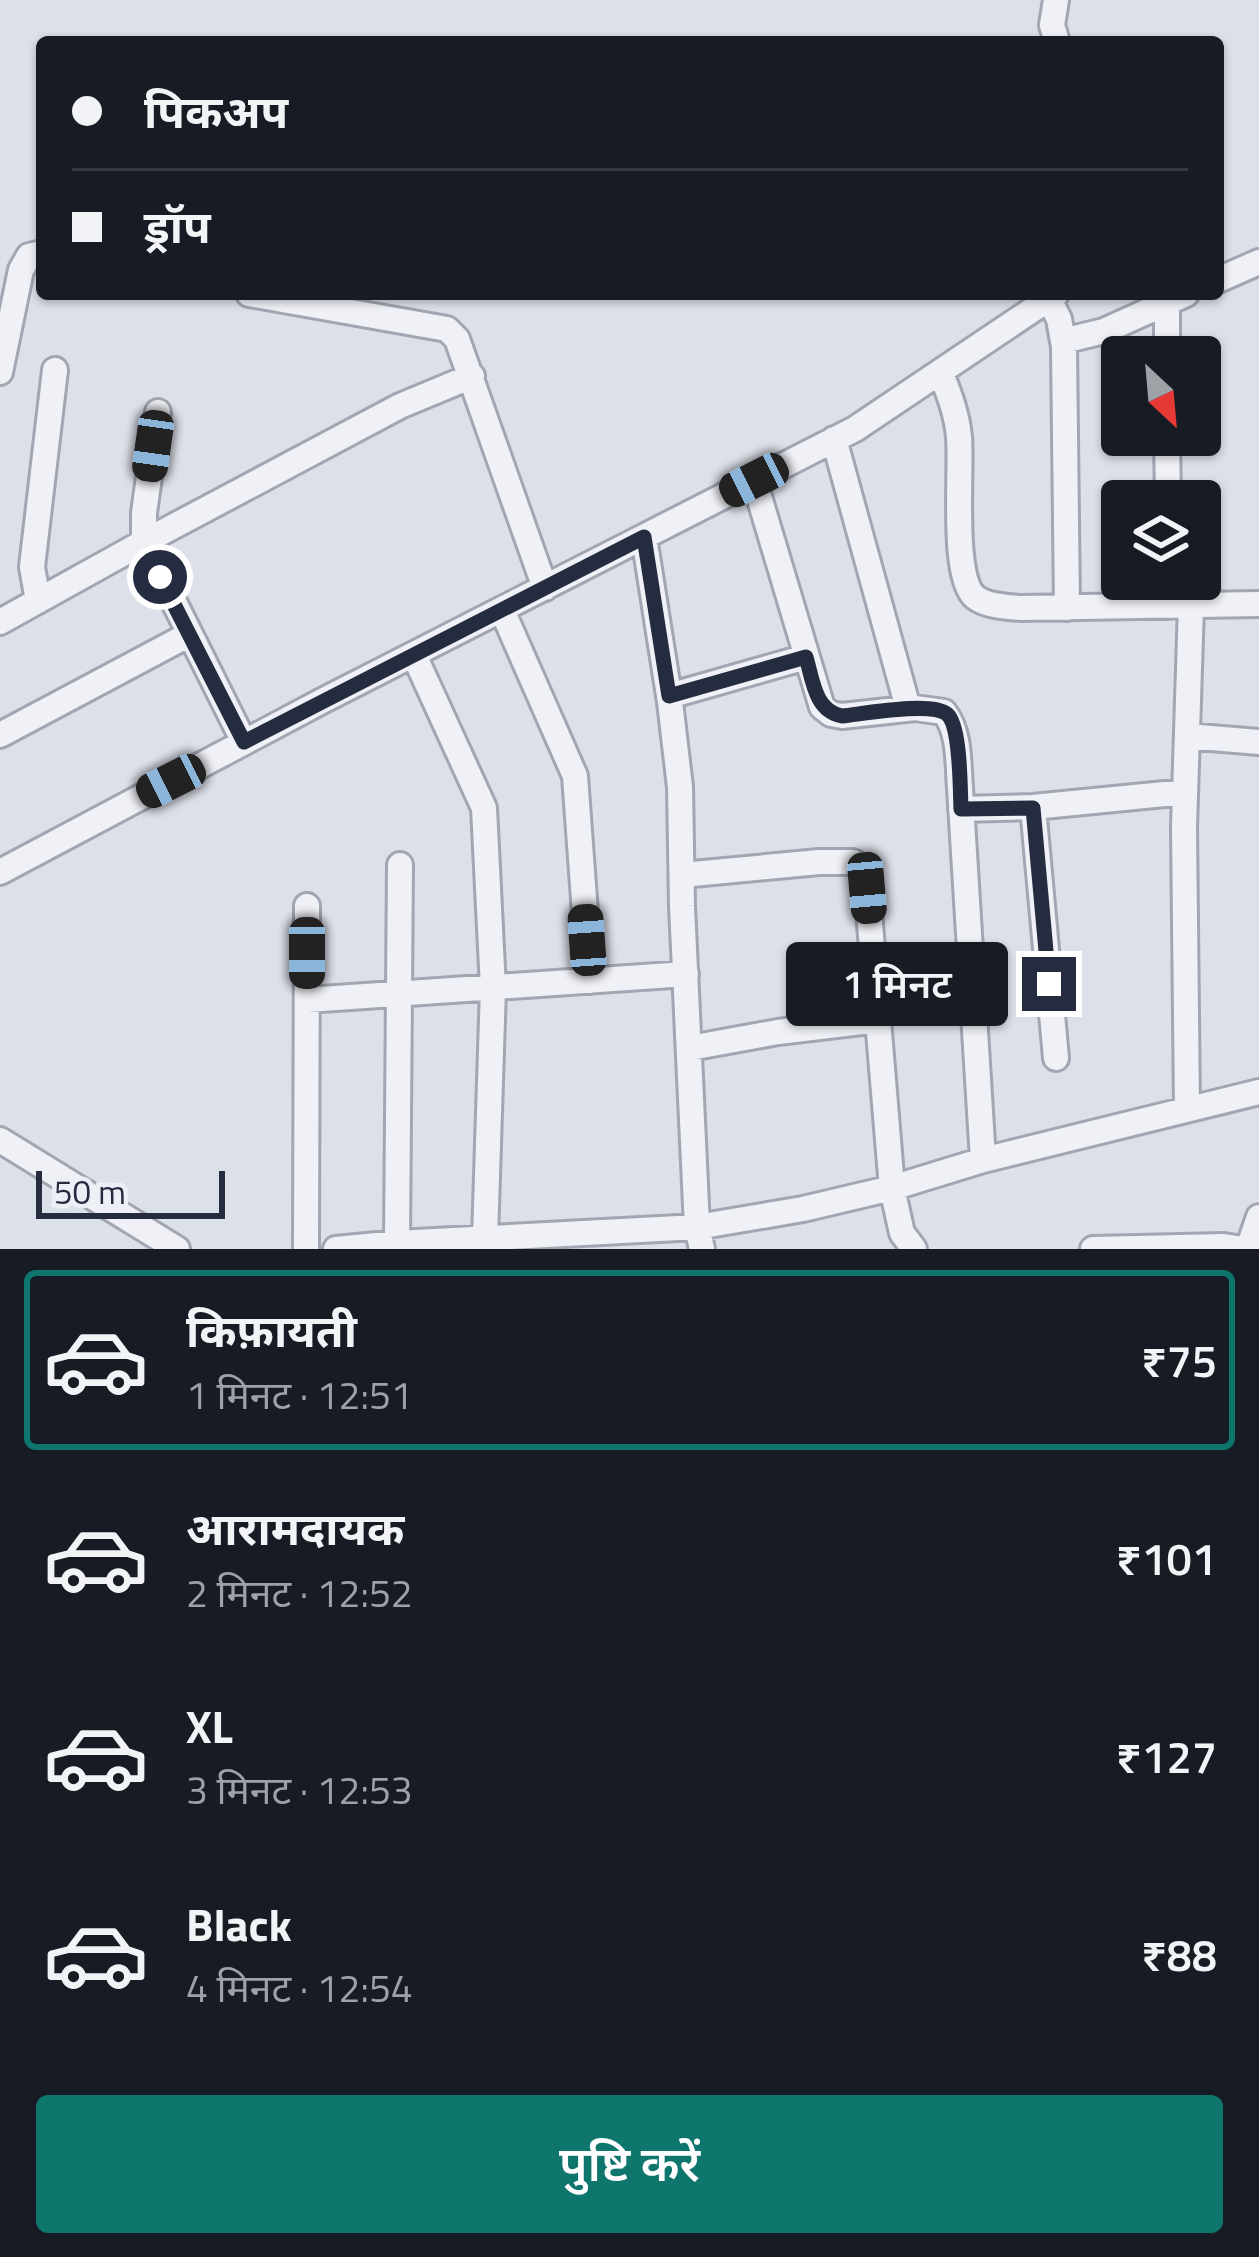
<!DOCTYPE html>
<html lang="hi">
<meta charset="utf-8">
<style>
body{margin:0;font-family:"Titillium Web","Noto Sans Devanagari",sans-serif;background:#242831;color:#f1f3f6;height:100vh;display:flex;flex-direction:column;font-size:45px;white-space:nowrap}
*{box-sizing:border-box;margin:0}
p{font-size:39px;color:#9ea1a6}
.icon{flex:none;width:66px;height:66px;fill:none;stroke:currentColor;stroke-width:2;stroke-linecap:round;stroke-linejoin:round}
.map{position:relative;height:1249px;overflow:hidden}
.side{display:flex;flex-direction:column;background:#171b24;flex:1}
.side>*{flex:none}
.top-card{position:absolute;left:36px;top:36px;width:1188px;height:264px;border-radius:12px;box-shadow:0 3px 9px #0004;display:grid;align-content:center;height:264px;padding:0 36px;background:#171b24}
.needle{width:78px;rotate:154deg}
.fabs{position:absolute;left:1101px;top:336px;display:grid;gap:24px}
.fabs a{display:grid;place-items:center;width:120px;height:120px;border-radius:12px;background:#171b24;box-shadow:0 3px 9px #0004;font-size:60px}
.scale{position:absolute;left:36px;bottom:30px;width:189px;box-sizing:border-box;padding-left:12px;border:6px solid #252c40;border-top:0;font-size:33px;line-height:42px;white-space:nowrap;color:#252c40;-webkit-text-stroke:9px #eceff6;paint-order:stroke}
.end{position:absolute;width:54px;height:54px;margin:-27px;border:15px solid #252c40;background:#fff;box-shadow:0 0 0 6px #fff}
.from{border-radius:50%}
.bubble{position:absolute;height:84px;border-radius:12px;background:#171b24;box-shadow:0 3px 9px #0004;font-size:39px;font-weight:600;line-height:84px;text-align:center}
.car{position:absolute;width:36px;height:72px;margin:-36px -18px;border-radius:15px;box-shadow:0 0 9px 3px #0007;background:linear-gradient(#222 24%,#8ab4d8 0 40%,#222 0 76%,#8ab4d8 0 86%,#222 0)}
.top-card b{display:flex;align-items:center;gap:42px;height:114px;font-size:45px}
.top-card b+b{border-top:3px solid #363941}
.top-card i{width:30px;height:30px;background:#f1f3f6}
ul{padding:21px 0 0;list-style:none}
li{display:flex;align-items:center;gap:36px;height:180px;margin:0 24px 18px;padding:0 12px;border:6px solid transparent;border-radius:12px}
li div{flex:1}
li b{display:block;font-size:45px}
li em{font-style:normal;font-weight:600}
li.active{border-color:#0f766e}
li>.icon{width:108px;height:108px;stroke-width:1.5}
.button{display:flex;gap:24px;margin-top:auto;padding:24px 36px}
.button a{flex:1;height:138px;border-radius:12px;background:#0f766e;color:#fff;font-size:48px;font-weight:600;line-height:138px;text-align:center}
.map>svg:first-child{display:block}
</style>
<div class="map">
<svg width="1259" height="1249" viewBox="0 0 1259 1249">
<rect width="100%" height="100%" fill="#dce0e8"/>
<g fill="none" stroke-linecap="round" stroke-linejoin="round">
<defs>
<path id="street" d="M1056 0 1052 25 1057 42
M1218 280 1259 262
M249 294 447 329 457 339 545 588
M1049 299 1059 319 1064 347 1067 608
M1167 303V357
M1063 341 1104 331 1186 294
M0 372 21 270 29 256 42 253
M941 373C949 394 957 414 959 437 962 470 951 577 975 597 986 606 1006 607 1021 608L1259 604
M158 412 144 513V542L244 742
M1167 435 1168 501
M834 439 908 708
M754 480 822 707 831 714 842 716 915 708 944 712C960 732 958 763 960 788L983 1160
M644 537 670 702 680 787 682 906 697 1227 702 1249
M1168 579V606
M38 601 32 567 55 370
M502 610 575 776 590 981
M0 622 144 542 400 406 472 376
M414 655 484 808 493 988 485 1238
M669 696 806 657
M0 735 190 634
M1187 736 1259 742
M1033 807 1056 1058
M961 809 1033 807 1185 792
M0 872 322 701 855 429 1056 294
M682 875 819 862H853L862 868 867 888 892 1188 902 1233 914 1249
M307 1000 686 974
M690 1048 778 1032 878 1020
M1187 1109 1184 827 1191 605
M0 1140 177 1249
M397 1243 400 865
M306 1249 307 906
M336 1249 397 1243 697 1227 803 1209 892 1188 983 1160 1259 1092
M1093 1249 1224 1246 1242 1249
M1248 1249 1259 1217"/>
</defs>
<use href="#street" stroke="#a1a6b2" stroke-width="30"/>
<use href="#street" stroke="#eff1f6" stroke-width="24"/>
</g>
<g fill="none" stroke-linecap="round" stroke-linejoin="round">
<path stroke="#252c40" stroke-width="15" d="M160 577 244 742 644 537 669 696 806 657C813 681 815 711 842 716 863 714 931 701 947 714 961 726 960 790 961 809L1033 808 1049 984"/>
</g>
</svg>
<div class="fabs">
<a><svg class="needle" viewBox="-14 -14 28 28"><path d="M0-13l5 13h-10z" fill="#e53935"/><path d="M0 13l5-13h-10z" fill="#9ea1a6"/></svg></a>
<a><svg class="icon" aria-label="layers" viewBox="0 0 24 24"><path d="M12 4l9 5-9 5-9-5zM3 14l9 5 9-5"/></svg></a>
</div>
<div class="scale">50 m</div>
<i class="end from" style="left:160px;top:577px"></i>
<i class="end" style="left:1049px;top:984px"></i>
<div class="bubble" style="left:786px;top:942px;width:222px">1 मिनट</div>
<i class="car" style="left:153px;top:446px;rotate:188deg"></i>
<i class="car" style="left:754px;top:480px;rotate:243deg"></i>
<i class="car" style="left:171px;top:781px;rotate:243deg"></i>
<i class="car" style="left:867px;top:888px;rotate:175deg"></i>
<i class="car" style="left:587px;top:940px;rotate:356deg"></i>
<i class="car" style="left:307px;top:953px;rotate:180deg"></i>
<div class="top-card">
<b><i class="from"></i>पिकअप</b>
<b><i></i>ड्रॉप</b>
</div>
</div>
<section class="side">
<ul>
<li class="active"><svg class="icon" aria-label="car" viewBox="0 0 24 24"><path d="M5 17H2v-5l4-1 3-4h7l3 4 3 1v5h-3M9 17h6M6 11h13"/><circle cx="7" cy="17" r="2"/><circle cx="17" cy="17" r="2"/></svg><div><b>किफ़ायती</b><p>1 मिनट · 12:51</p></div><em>₹75</em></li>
<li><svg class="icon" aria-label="car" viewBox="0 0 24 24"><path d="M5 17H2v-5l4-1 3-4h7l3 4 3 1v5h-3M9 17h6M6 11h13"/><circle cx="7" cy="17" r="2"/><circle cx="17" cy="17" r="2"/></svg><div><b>आरामदायक</b><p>2 मिनट · 12:52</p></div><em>₹101</em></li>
<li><svg class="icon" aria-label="car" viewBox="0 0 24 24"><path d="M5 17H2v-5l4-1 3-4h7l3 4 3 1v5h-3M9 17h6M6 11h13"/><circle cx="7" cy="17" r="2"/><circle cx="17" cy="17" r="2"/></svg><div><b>XL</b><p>3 मिनट · 12:53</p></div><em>₹127</em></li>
<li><svg class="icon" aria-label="car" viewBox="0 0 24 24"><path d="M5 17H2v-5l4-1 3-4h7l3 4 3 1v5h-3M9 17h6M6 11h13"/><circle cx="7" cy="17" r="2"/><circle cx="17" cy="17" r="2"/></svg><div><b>Black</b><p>4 मिनट · 12:54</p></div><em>₹88</em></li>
</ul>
<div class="button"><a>पुष्टि करें</a></div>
</section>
